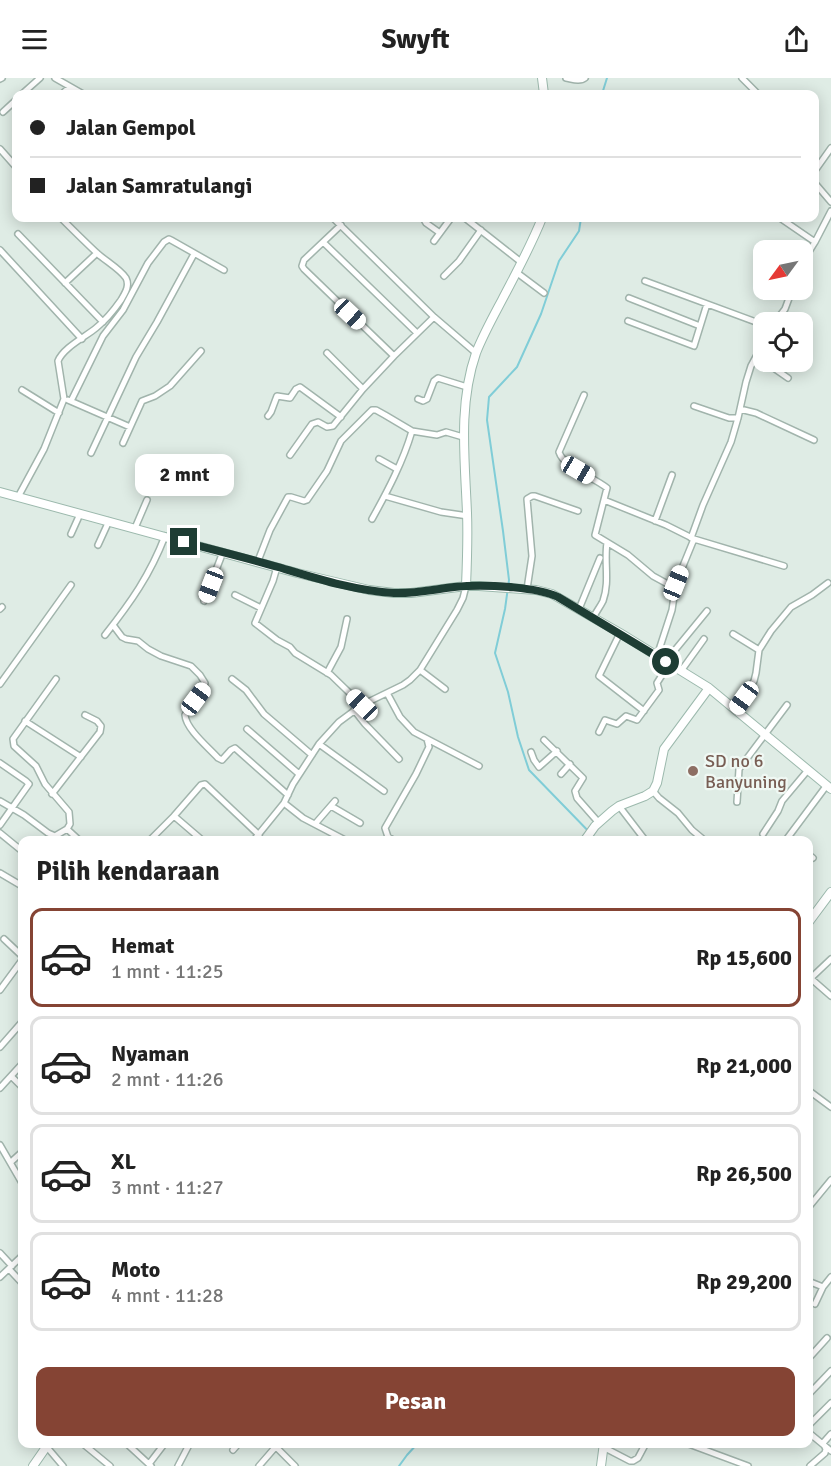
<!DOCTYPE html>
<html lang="id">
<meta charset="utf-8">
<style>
body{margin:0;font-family:Signika,sans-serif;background:#f6f6f6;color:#222;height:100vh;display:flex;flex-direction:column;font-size:22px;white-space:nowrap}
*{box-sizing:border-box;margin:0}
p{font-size:20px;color:#767676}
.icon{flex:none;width:33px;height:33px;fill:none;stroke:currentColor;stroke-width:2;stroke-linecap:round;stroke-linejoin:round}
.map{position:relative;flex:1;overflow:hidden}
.drawer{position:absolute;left:18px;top:758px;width:795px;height:612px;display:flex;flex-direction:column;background:#fff;border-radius:12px;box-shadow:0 3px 15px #0003}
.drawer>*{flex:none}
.top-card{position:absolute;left:12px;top:12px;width:807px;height:132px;border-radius:12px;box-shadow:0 3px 15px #0003;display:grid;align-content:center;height:132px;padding:0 18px;background:#fff}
.needle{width:39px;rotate:237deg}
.buttons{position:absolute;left:753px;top:162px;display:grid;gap:12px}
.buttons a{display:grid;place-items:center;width:60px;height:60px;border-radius:12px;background:#fff;box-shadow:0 3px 15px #0003;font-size:30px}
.end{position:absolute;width:27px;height:27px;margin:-14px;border:8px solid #1e3d34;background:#fff;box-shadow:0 0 0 3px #fff}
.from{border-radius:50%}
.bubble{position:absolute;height:42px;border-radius:12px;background:#fff;box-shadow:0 3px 15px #0003;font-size:20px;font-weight:700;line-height:42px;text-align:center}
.car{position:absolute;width:18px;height:36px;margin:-18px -9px;border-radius:8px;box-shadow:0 0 4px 2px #0007;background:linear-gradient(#fff 24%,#345 0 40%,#fff 0 76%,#345 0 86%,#fff 0)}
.top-card b{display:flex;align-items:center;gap:21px;height:57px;font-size:22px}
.top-card b+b{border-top:2px solid #e0e0e0}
.top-card i{width:15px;height:15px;background:#222}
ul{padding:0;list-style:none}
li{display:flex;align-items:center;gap:18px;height:99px;margin:0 12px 9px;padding:0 6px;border:3px solid #e0e0e0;border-radius:12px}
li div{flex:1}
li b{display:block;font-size:22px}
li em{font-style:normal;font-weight:700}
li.selected{border-color:#854434}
li>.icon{width:54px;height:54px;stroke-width:1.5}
h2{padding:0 18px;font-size:27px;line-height:72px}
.action{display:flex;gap:12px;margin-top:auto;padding:12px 18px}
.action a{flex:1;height:69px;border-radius:12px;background:#854434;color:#fff;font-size:24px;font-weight:700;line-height:69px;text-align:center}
header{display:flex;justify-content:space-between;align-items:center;height:78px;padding:0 18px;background:#fff;font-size:27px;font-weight:700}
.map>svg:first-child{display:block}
</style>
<header><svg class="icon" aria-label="menu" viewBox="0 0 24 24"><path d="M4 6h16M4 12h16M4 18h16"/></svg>Swyft<svg class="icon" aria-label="share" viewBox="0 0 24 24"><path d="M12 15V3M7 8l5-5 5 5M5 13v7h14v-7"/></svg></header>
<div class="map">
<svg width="831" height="1388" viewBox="0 0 831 1388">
<rect width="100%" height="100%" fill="#dfece5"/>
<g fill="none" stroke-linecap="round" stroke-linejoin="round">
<path stroke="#80cdd7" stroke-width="2" d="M602 16 607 0
M581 140 579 153 559 183 541 236 517 289 489 319 487 342 503 453 509 502 505 531 495 575 508 614 518 659 529 692 597 762
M399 1388 407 1377 418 1365"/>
<defs>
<path id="street" d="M55 0 83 16
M566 0C572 1 580 4 585 0
M742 0 758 16
M0 1 2 0
M22 16 40 0
M62 16 70 9
M3 34 16 22
M0 71 16 89
M814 94 831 70
M814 104 831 124
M333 140 434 239 476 275
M423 140 426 145 440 155
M465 140 521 184
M780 140 815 164
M341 147 304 182 302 188 304 191 394 278
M18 156 103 244
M434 163 451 140
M323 164 417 255
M0 172 82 261
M802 185 815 164 831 133
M516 194 544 215
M444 198 459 183 481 152
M645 203 764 247
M65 205 97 175
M629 220 700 248
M628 243 694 268 707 226
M775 244 785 231 792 212
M327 275 363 311
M765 284 788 300
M22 312 59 335
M584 317 559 374C564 390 594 399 607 410L595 457 628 477 653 498 675 510
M418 321 423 323 427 321 434 303 438 300 467 309
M68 322 130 349
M71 323 103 258 123 232 148 185 164 164 169 161 171 162 224 192
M694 328 729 340H738
M740 331 756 335 814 362
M268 338 271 334 277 318 290 320 296 311 300 309 341 339
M123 365 142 323 155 318 170 308 201 273
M91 375 136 279 157 244 194 176
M290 377 312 346 318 344 327 349 333 348 363 311 394 278 434 239
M379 381 397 391
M385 418 441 434 468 438
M18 419 44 371 64 321 58 283C63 270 85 259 96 250 106 242 114 232 121 222 125 215 130 208 126 200 121 192 106 183 98 176 85 164 73 152 61 140
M604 422 666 447 694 461 784 488
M372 441C387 414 403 384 412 353
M655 443 672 397
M135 450 147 422
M71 456 80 436
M691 460 703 427 731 364 738 340 746 304 751 288 764 264
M98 467 109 443
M258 483 270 452 288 419H291L304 423 307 422 327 393 341 363 372 332H376L385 337 412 353 437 357 446 354 463 359
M277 489 273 503 255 545 277 562 290 569 295 575 331 597 362 627
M527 511 532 478 527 421 532 418H535L578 433
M235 517 261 530
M204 523 223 474
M0 531 2 529
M579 531 600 480
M593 540C596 534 600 529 603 523 610 504 604 484 607 465
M113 547 122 559 126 561 138 563 148 571 161 578 191 588 200 597 205 605 204 609 185 637C186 651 208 669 218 680L222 682 231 672 235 670 288 717
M620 555 599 598 644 633
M733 556 759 572
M105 557C131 524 150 497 165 458
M657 578 672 532 676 505 694 461
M666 583 707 533
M420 592 445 611
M681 593 704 561
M327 595 341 569 347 541
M232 601 246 612 264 636 312 677
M0 606 71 507
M387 615 400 639 414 654 479 688
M736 631 754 603 756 595 759 572 771 553 791 529 812 517 828 505
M354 632 365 646 399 681
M25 643 81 679
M247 651 299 696
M599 654 605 642 617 646 626 638 637 642 659 612 657 605 669 586
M544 662 583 700 575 713 577 720 599 745
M319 666 384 713
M531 674 534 682 539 689 557 673
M0 685 26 703 29 706 0 747
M561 696 570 686
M653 713 659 720 678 735 692 752 704 762
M52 716 100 654 101 648 97 643 85 637
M0 723 24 737 48 755 55 758
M737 724 739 691 787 627
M284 725 303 740 345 762
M331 728 360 745
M619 728 645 762
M174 738 202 762
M315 746 335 723
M67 751 79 762
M0 755 22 773
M763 756 778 733 782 723 808 692
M53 762 55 758 67 751 70 746 69 734 45 706 36 688 14 668 13 661 56 601
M150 762 174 738 201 707 205 706 259 757
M254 762 284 725 293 706 319 666 339 644 362 627 403 607 410 602 420 592 457 532 463 520 466 508
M393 762 388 759 385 750 416 696 427 673 429 669 427 661
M786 762 827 707
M808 776 813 780
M0 795 22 808
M4 861 22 878
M808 898 831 918
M811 900 831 881
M0 912 22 882
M0 969 22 944
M11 998 22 1009
M0 1010 22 986
M808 1012 831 1029
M0 1067 22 1105
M11 1084 22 1074
M808 1130 831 1102
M0 1175 12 1188
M9 1191 22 1205
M0 1199 22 1178
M808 1203 823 1209
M815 1226 823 1209 831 1199
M808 1281 827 1260
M808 1317 831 1293
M808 1348 831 1325
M808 1354 831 1373
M82 1365 110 1388
M126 1365 151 1388
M686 1365 748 1388
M46 1368 63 1388
M276 1369 295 1388
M603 1369 630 1383H633L638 1380 646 1365
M233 1372 239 1365
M149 1386 165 1365
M178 1388 190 1365
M259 1388 279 1365
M810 1388 825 1375 826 1371 823 1365 831 1356"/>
<path id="secondary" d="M542 0 544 16
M0 414 297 495 369 512 394 515H411L466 508H479L536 512 552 516 620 555 709 610 831 711
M466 508C467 484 468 459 467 435 465 382 458 327 476 275 483 257 493 239 502 222 516 195 531 168 542 140
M585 762 595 748 612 733 619 728 645 718 653 713 657 705 664 671 709 610
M808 845 831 814
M33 1388 49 1365
M601 1388 604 1365"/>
</defs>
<use href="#street" stroke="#a1b4ac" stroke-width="8"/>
<use href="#secondary" stroke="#9cb9ad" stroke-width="10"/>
<use href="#street" stroke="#fff" stroke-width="5"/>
<use href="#secondary" stroke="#fff" stroke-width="8"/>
</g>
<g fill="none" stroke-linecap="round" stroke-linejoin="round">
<path stroke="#1e3d34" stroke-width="8" d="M184 464C215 472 247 480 278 489 315 500 355 513 394 515 419 516 443 509 467 508 491 507 537 509 558 519L666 584"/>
</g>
<circle fill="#8d6e63" stroke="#eff8f3" stroke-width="2" cx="693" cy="693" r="6"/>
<g text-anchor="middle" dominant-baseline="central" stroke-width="4.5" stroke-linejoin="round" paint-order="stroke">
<g font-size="18" fill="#785e54" stroke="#eff8f3" text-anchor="start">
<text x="705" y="683">SD no 6<tspan x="705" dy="21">Banyuning</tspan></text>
</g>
</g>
</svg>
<div class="buttons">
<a><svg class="needle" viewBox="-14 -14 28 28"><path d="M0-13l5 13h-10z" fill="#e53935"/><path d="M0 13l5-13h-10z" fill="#767676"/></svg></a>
<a><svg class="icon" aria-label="locate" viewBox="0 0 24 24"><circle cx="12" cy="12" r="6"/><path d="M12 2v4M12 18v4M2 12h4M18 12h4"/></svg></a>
</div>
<i class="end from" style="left:666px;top:584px"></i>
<i class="end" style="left:184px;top:464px"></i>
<div class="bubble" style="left:135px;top:376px;width:99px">2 mnt</div>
<i class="car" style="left:350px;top:236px;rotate:133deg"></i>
<i class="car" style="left:578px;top:392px;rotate:120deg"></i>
<i class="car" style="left:676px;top:505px;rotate:22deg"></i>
<i class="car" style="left:211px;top:507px;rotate:201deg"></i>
<i class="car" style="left:744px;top:620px;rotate:216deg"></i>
<i class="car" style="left:196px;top:621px;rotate:37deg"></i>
<i class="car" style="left:362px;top:627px;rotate:314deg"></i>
<div class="top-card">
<b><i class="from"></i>Jalan Gempol</b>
<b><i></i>Jalan Samratulangi</b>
</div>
<section class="drawer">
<h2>Pilih kendaraan</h2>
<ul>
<li class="selected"><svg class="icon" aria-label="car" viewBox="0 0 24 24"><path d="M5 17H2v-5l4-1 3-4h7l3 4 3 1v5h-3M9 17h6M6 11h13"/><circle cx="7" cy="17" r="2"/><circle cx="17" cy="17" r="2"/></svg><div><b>Hemat</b><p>1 mnt · 11:25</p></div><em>Rp 15,600</em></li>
<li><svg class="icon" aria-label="car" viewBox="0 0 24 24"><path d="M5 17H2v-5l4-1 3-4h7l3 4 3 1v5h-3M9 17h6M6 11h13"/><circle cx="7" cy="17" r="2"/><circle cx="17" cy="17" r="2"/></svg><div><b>Nyaman</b><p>2 mnt · 11:26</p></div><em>Rp 21,000</em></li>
<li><svg class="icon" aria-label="car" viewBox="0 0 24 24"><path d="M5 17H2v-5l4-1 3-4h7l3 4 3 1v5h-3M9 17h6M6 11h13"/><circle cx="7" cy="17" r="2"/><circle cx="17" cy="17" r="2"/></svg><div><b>XL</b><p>3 mnt · 11:27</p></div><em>Rp 26,500</em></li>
<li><svg class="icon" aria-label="car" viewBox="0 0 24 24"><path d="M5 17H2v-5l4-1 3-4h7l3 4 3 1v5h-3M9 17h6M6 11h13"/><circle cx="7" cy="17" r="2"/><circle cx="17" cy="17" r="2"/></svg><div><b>Moto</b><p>4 mnt · 11:28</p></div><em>Rp 29,200</em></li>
</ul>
<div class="action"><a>Pesan</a></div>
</section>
</div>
